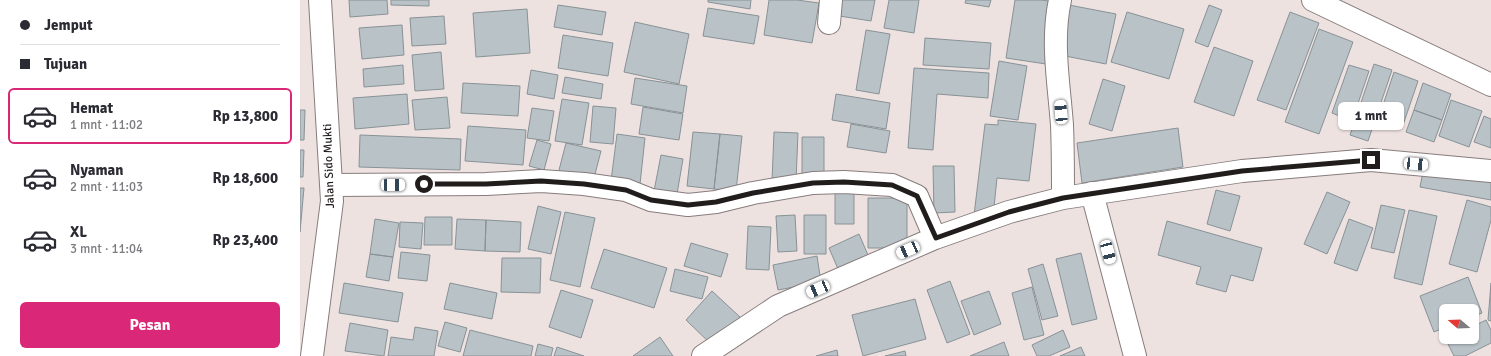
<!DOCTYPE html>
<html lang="id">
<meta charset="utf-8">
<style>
body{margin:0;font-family:Signika,sans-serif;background:#f7f7f7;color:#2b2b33;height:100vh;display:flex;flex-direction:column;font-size:15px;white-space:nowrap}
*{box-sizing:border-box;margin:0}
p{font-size:13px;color:#7c7c81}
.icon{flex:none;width:22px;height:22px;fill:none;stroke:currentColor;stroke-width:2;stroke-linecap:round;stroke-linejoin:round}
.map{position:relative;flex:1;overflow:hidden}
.side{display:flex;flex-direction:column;background:#fff;width:300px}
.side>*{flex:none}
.banner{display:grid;align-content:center;height:88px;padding:0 20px;background:#fff}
.needle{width:26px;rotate:289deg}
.controls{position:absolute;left:1139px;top:304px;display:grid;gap:8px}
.controls a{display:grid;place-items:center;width:40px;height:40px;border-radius:6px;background:#fff;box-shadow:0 1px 3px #0004;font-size:20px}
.end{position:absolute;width:18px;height:18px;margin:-9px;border:5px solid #221d1d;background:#fff;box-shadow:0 0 0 2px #fff}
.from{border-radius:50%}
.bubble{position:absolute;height:28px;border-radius:6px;background:#fff;box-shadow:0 1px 3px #0004;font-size:13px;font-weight:800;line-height:28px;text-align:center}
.car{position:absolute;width:12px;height:24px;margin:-12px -6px;border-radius:5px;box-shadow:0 0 3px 1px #0007;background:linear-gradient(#fff 24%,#345 0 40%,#fff 0 76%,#345 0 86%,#fff 0)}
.banner b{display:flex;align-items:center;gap:14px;height:38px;font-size:15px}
.banner b+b{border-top:1px solid #e1e1e2}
.banner i{width:10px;height:10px;background:#2b2b33}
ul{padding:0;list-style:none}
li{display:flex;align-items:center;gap:12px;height:56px;margin:0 8px 6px;padding:0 12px;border:2px solid transparent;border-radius:6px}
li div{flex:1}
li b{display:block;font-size:15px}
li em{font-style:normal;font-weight:800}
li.current{border-color:#db2777}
li>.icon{width:36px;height:36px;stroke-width:1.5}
.cta{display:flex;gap:8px;margin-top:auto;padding:8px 20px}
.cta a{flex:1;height:46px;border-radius:6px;background:#db2777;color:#fff;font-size:16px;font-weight:800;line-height:46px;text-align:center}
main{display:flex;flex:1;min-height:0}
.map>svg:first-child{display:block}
</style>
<main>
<section class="side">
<div class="banner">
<b><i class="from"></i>Jemput</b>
<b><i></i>Tujuan</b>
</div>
<ul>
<li class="current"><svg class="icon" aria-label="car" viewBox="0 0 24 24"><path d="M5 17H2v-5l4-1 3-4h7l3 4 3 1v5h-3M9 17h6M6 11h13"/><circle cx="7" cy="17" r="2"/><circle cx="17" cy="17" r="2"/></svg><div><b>Hemat</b><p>1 mnt · 11:02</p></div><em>Rp 13,800</em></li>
<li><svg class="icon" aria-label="car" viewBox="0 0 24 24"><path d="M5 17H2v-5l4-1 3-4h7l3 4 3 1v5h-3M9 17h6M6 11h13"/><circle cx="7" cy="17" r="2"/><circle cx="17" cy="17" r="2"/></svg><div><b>Nyaman</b><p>2 mnt · 11:03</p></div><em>Rp 18,600</em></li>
<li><svg class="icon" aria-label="car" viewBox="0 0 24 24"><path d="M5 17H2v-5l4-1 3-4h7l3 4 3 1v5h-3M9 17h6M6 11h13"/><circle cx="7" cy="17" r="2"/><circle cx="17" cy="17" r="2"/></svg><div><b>XL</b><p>3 mnt · 11:04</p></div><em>Rp 23,400</em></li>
</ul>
<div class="cta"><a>Pesan</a></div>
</section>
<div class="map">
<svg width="1191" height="356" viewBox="0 0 1191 356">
<rect width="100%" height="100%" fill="#eee2e1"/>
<path fill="#b8c2c7" stroke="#889296" d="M49 0H87L88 14 50 17Z
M91 0H129V6L91 5Z
M408 0H451L450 9 408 2Z
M469 0H497L519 3 512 43 464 35Z
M535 0H575L571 21 533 15Z
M589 0H619L614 33 584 28Z
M666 0H691L689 7 665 3Z
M715 0H741L756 2 746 64 706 58Z
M258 5 306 12 302 35 254 27Z
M769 5 816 14 806 64 760 55Z
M909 5 922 10 908 47 895 42Z
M408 8 459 16 454 44 403 36Z
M227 9 230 53 176 57 173 13Z
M827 12 884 29 869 79 811 62Z
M990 12 1019 23 986 110 957 100Z
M144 16 146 44 112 46 110 18Z
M335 22 389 34 379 84 324 72Z
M102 25 104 55 62 59 59 28Z
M1019 29 1053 42 1019 134 985 122Z
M566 30 590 34 579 94 556 90Z
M263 35 313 43 308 76 258 68Z
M625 38 691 43 689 69 623 65Z
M914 47 953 61 934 116 894 102Z
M141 52 144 89 115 91 112 55Z
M699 61 727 66 718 120 690 116Z
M1074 64 1092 70 1068 141 1050 135Z
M103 65 104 84 64 87 63 69Z
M1049 65 1069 71 1052 121 1032 113Z
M614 68 689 73 688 98 637 94 633 150 608 148Z
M231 70 258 75 254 99 227 94Z
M1094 72 1118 81 1103 125 1079 117Z
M265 77 303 84 301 99 262 93Z
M335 78 387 86 383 113 331 104Z
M803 79 825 86 812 131 789 124Z
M163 83 220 86 218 116 161 113Z
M1123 83 1151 94 1142 120 1114 110Z
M107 94 109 124 55 129 53 98Z
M536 94 590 103 586 129 532 120Z
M147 97 150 128 115 130 112 100Z
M262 99 289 103 282 145 255 141Z
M1151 100 1182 111 1169 147 1139 136Z
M293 106 316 108 313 144 290 142Z
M343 107 383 114 379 140 339 134Z
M232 108 254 111 249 141 227 138Z
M0 110H5L4 140H0Z
M1114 110 1142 120 1134 142 1106 132Z
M1184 116 1191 119V148L1174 142Z
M698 120 736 124 729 181 697 178 693 217 674 215 685 124 698 125Z
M551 124 590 131 586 153 547 147Z
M168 126 226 130 223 165 165 161Z
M878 128 883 167 782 183 777 143Z
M393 132 420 134 414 189 387 186Z
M474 132 498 133 496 181H472Z
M317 134 345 138 340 184 311 181Z
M420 134 442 136 436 191 414 189Z
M60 135 161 139 160 170 59 167Z
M502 137H524V177H502Z
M237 140 251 144 244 170 229 166Z
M266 143 301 151 293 182 258 174Z
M0 150H4L3 177H0Z
M361 155 383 159 377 194 354 191Z
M633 166H654L655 212 634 213Z
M1124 166 1191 178V200L1120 187Z
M0 188H4L0 232Z
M535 189H554V224H535Z
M916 190 940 196 930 231 907 224Z
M1027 192 1050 202 1027 254 1004 244Z
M568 198H607V248H568Z
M1167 200 1191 207V220L1177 272 1149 264Z
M1081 205 1105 210 1094 253 1071 248Z
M238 206 261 212 251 254 228 249Z
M1109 210 1137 216 1122 285 1094 278Z
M265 212 295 218 280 287 250 280Z
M495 215 497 251 478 252 476 216Z
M504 215H526V254H504Z
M125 217H152V245H124Z
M75 219 99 223 93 257 70 254Z
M157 219 186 220 185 251 155 249Z
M1049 219 1073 228 1057 271 1034 263Z
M186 220 221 222 220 252 185 251Z
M867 221 962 248 953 281 931 275 926 292 896 284 901 267 858 255Z
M100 222 123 223 121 249 99 247Z
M448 226 471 227 469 270 446 269Z
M559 234 568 255 538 269 529 248Z
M391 243 428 254 421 277 384 266Z
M304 249 367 268 354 308 291 288Z
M101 252 130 255 127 281 98 278Z
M781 253 797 319 772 325 756 259Z
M70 254 93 257 89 281 66 277Z
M517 256 521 282 478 290 473 265Z
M202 258H241L240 293 201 292Z
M743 264 758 316 742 320 728 269Z
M375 269 408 277 402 299 370 291Z
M1168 277 1182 313 1172 317V311H1146V327L1134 332 1120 296Z
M650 281 670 334 647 343 627 290Z
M44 283 103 293 98 322 39 313Z
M150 283 197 293 192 319 144 309Z
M1191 283V321L1188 320Z
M732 287 744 335 724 340 712 293Z
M261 290 293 300 281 338 249 327Z
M412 291 440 317 414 347 386 320Z
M689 291 701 324 674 335 661 301Z
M615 299 626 339 563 356 552 315Z
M1186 320 1191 330V343L1165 356H1154L1146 340 1152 337H1172V327Z
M145 322 167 328 160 352 138 346Z
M50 323 88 330 84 356 45 351Z
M115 327 138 331 134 356H88L91 337 113 340Z
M170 330 233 346 231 356H163Z
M763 330 770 347 749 356H737L732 345Z
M360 337 373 356H333Z
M704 342 709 356H670Z
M238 344 253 348 251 356H235Z
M257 347 284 356H254Z
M781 347 785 356H760Z
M537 350 538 356H516Z
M605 351 606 356H585Z"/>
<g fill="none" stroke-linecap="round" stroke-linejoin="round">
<defs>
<path id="minor" d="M760 0C751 41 759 84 762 125 763 149 763 173 763 198
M1013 0 1191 85
M529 23 531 0
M32 185 186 184 241 181 284 184 326 190 351 200 388 205 416 202 453 193 513 183 544 182 592 185 617 196 635 238
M792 193 835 356
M12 356 32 201 20 0
M403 356 478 306 635 238 709 212 763 198 942 171 1071 160 1191 171"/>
</defs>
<use href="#minor" stroke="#877c7c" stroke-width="24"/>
<use href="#minor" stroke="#fff" stroke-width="22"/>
</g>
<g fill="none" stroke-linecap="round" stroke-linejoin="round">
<path stroke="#221d1d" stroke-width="5" d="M124 184H186L241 181 284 184 326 190 351 200 388 205 416 202 453 193 513 183 544 182 592 185 617 196 636 238 709 212 763 198 942 171 1071 160"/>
</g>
<g text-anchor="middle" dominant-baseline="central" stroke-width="3" stroke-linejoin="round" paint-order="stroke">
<g font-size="12" fill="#221d1d" stroke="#fff">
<text transform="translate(29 166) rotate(-92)">Jalan Sido Mukti</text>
</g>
</g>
</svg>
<div class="controls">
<a><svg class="needle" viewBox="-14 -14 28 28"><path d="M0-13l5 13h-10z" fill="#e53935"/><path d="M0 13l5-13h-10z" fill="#7c7c81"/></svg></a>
</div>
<i class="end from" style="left:124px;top:184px"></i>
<i class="end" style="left:1071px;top:160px"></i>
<div class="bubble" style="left:1038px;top:102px;width:66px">1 mnt</div>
<i class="car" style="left:761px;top:112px;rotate:355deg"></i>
<i class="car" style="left:1116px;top:164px;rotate:95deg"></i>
<i class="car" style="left:93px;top:185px;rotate:90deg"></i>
<i class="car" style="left:608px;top:250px;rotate:246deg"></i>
<i class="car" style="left:808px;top:252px;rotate:165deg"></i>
<i class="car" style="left:518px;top:289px;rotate:247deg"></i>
</div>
</main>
